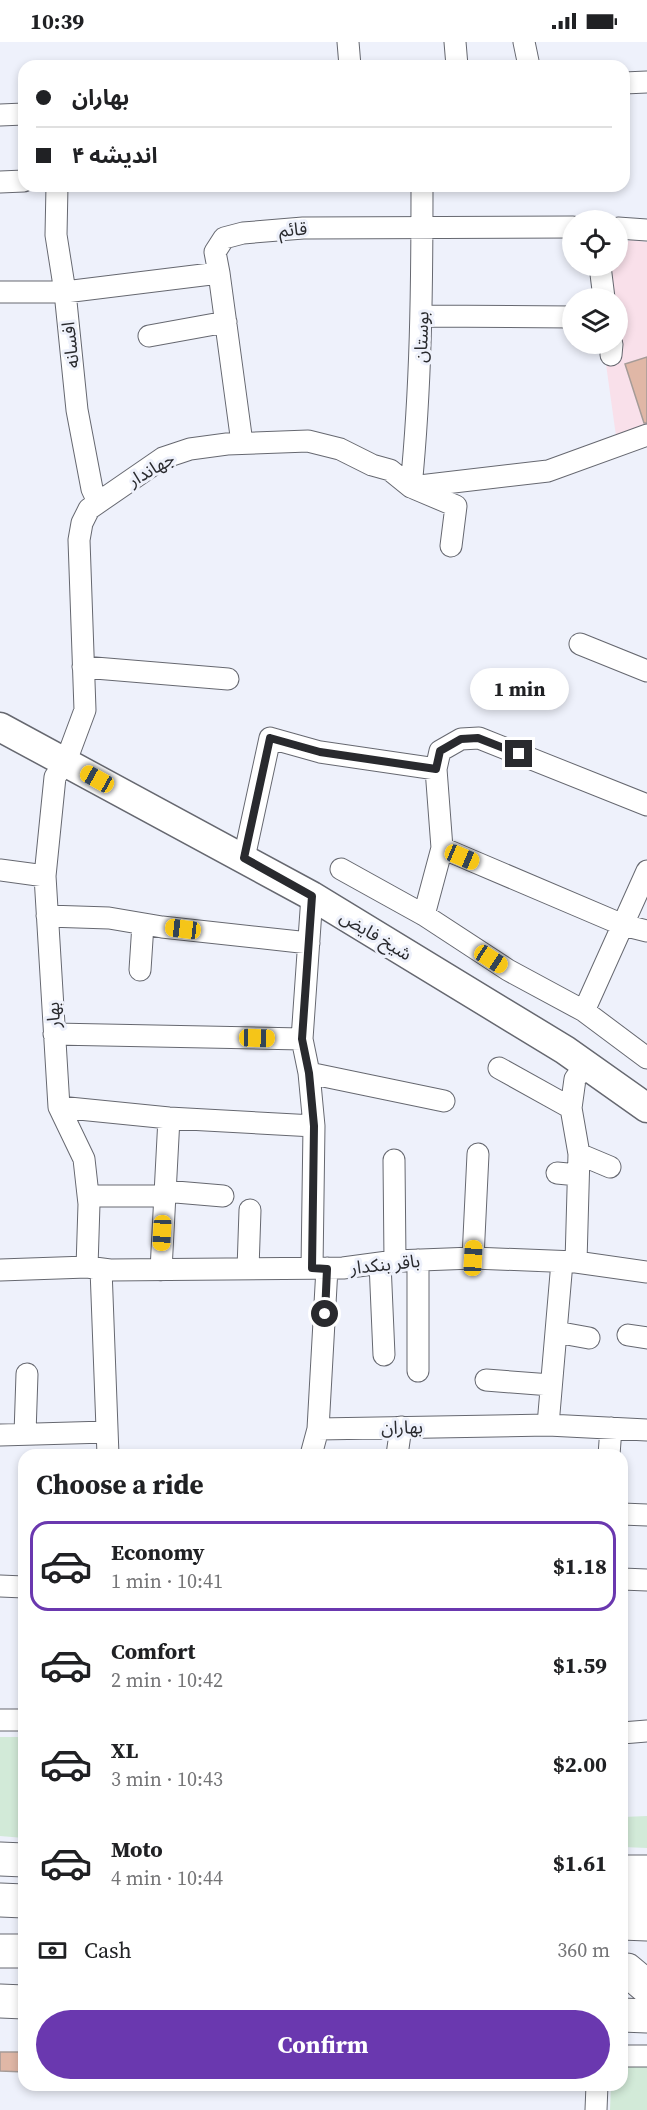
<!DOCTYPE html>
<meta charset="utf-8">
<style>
body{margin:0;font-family:"Source Serif 4","Noto Sans Arabic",serif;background:#f2f2f2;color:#202124;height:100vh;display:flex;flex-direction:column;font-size:22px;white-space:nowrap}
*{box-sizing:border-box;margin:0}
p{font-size:20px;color:#757577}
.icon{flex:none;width:33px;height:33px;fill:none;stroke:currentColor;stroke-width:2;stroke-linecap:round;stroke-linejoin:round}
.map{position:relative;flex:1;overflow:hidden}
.details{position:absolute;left:18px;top:1407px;width:610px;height:642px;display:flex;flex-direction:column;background:#fff;border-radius:18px;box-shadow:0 3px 9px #0003}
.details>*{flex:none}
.hud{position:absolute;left:18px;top:18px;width:612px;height:132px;border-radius:18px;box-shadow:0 3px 9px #0003;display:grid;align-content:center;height:132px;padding:0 18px;background:#fff}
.buttons{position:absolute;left:562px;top:168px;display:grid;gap:12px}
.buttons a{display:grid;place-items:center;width:66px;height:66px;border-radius:50%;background:#fff;box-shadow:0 3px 9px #0003;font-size:30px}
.end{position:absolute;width:27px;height:27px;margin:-14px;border:8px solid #292a2e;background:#fff;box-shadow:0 0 0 3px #fff}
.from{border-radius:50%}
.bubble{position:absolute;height:42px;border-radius:21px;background:#fff;box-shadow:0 3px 9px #0003;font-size:20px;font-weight:700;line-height:42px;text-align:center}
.car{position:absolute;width:18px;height:36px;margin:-18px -9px;border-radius:8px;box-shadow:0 0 4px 2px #0007;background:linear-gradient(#f5c518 24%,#345 0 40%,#f5c518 0 76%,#345 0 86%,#f5c518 0)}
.hud b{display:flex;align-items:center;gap:21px;height:57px;font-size:22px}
.hud b+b{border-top:2px solid #e0e0e0}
.hud i{width:15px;height:15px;background:#202124}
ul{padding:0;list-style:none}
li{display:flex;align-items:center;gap:18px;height:90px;margin:0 12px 9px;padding:0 6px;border:3px solid transparent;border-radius:18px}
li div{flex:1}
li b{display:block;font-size:22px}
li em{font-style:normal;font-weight:700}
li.active{border-color:#6a38af}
li>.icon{width:54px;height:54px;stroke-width:1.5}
h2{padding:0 18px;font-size:27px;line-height:72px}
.pay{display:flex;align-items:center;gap:15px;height:66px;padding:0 18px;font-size:22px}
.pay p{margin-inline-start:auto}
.primary-button{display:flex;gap:12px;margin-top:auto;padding:12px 18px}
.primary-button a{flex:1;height:69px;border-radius:36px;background:#6a38af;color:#fff;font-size:24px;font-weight:700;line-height:69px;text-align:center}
.status{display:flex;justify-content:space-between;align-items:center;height:42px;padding:0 30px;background:#fff;direction:ltr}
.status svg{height:16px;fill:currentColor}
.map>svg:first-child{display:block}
</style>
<div class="status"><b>10:39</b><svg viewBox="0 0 49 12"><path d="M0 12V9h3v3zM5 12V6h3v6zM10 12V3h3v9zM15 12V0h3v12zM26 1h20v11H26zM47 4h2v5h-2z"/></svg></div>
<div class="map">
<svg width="647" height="2068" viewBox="0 0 647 2068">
<rect width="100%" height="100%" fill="#eef1fb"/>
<path fill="#f9e0ea" d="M618 196H621L623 201 631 198 647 200V387L616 394 605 315 618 302V256H609L607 224H618Z"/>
<path fill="#d2ead8" d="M0 1695H24V1796L0 1794Z
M647 1774V1806L623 1805V1775Z
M623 2011 647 2012V2068H610L611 2043H622Z"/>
<path fill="#e0b7a6" stroke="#a59b97" stroke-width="1.5" d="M647 315V381H644L625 322Z
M0 2010H24V2030L0 2029Z"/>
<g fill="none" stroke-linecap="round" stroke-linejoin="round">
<defs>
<path id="street" d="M348 0 350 24
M455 0 457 24
M524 0 529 24
M624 41 647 40
M0 73 24 72
M0 140 24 139
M57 144 56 193 65 250 77 368 92 447 98 460
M422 144C422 245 421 345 411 445L548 429 647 393
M618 186 647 188
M600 224 604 256
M0 250H65L219 231
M422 274 573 275
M149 294 226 280
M611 313 612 302
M242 401 219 231 215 210 224 196 243 191 303 186 573 185
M580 602 647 629
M83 625 228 637
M442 806 623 883 647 889
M244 816 270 696 320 710 436 727
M341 827 424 873 508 928 584 969 647 1016
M0 828 45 834
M424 873 442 806 436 727 440 709 461 697 479 696 647 763
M47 874 109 876 162 885 309 901
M140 928 143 882
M584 969 647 829
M54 992 302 997
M499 1026 571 1066
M309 1031 444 1059
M59 1065 169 1076 314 1084
M579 1112 610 1125
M394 1118 395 1219
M557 1131 578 1133
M164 1149 223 1154
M98 1154H164
M473 1216 478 1112
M418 1218V1329
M576 1220 579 1112 571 1066 575 1037 586 1022
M380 1221 384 1313
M87 1225 89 1162 84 1117 59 1065 45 834 55 735 66 719 85 668 79 498 82 481 89 467 163 416 190 407 227 402 308 399 340 407 372 423 390 428 411 445 456 464 451 504
M312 1226 314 1084 309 1031 302 997 312 854
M101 1227 108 1413
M248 1227 250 1168
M0 1228 87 1225 110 1228 343 1226 395 1219 473 1216 576 1220 647 1230
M161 1228 169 1076
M556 1290 589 1296
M628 1293 647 1296
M486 1338 551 1343
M548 1383 562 1220
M318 1387 548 1383 647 1388
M25 1392 27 1332
M0 1393 107 1390
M311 1413 318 1387 327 1226
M397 1413 401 1385
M609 1413 611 1386
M622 1472 647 1473
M622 1537 647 1538
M0 1544 24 1545
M0 1678H24
M622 1691 647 1689
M622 2014H647
M596 2068 597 2043"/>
<path id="secondary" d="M0 685 312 854 565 1008 647 1066"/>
<path id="primary" d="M0 1817 24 1818
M622 1830H647
M0 1959 24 1960
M622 1973 647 1974"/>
<path id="highway" d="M622 1854 647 1851
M0 1858 24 1859
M622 1881 647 1882
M0 1909H24
M627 1928 647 1945"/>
</defs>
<use href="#street" stroke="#666870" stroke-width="23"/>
<use href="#secondary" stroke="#666870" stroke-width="31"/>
<use href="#primary" stroke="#666870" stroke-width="35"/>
<use href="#highway" stroke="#666870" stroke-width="35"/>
<use href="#street" stroke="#fff" stroke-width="21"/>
<use href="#secondary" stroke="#fff" stroke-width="28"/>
<use href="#primary" stroke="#fff" stroke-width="33"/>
<use href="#highway" stroke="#fff" stroke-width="33"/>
</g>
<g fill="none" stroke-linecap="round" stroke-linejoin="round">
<path stroke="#292a2e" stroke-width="8" d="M325 1272 327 1227 312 1226 314 1084 309 1031 302 997 312 854 244 816 270 696 320 710 436 727 440 709 461 697 478 696 519 712"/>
</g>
<g text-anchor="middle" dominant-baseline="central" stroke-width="6" stroke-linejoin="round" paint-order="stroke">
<g font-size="18" fill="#292a2e" stroke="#eef1fb">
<text transform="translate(293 187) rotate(-4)">قائم</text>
<text transform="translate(421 295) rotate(-88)">بوستان</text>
<text transform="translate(70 303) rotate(-96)">افسانه</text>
<text transform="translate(151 427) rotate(-30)">جهاندار</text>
<text transform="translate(376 893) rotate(31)">شیخ فایض</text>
<text transform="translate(53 973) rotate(-93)">بهار</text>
<text transform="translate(385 1222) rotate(-6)">باقر بنکدار</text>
<text transform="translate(402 1385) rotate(-1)">بهاران</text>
</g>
</g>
</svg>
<div class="buttons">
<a><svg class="icon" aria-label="locate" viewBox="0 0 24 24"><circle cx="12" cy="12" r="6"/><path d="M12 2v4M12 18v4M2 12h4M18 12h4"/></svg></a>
<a><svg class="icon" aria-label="layers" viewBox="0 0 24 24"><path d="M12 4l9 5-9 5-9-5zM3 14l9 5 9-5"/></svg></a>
</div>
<i class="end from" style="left:325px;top:1272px"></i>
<i class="end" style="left:519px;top:712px"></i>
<div class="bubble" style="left:470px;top:626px;width:99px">1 min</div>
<i class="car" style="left:97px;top:737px;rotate:299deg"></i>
<i class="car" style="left:462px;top:815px;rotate:113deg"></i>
<i class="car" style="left:183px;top:887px;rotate:277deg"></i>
<i class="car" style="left:491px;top:917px;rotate:123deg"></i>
<i class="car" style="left:257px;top:996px;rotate:91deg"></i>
<i class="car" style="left:162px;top:1191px;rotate:183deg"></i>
<i class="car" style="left:473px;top:1216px;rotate:3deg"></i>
<div class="hud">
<b><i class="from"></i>بهاران</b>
<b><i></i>اندیشه ۴</b>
</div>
<section class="details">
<h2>Choose a ride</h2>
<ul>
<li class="active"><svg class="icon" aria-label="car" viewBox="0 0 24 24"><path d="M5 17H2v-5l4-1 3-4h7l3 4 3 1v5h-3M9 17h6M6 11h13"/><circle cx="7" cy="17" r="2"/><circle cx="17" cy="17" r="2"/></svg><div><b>Economy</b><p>1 min · 10:41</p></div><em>$1.18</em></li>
<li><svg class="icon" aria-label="car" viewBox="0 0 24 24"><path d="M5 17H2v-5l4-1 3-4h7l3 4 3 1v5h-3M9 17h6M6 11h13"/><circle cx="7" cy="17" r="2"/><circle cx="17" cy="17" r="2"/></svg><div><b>Comfort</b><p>2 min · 10:42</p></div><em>$1.59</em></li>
<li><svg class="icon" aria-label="car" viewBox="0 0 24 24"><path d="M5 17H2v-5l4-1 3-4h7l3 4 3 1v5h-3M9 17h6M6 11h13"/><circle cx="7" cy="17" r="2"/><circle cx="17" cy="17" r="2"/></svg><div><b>XL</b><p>3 min · 10:43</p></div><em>$2.00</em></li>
<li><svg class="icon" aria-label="car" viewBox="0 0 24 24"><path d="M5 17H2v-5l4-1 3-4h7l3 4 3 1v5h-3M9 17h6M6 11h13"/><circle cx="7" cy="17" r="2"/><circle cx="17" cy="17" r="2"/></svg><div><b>Moto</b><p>4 min · 10:44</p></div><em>$1.61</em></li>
</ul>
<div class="pay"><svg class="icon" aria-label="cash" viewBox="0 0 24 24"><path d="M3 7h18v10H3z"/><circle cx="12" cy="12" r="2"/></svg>Cash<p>360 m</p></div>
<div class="primary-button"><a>Confirm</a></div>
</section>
</div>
